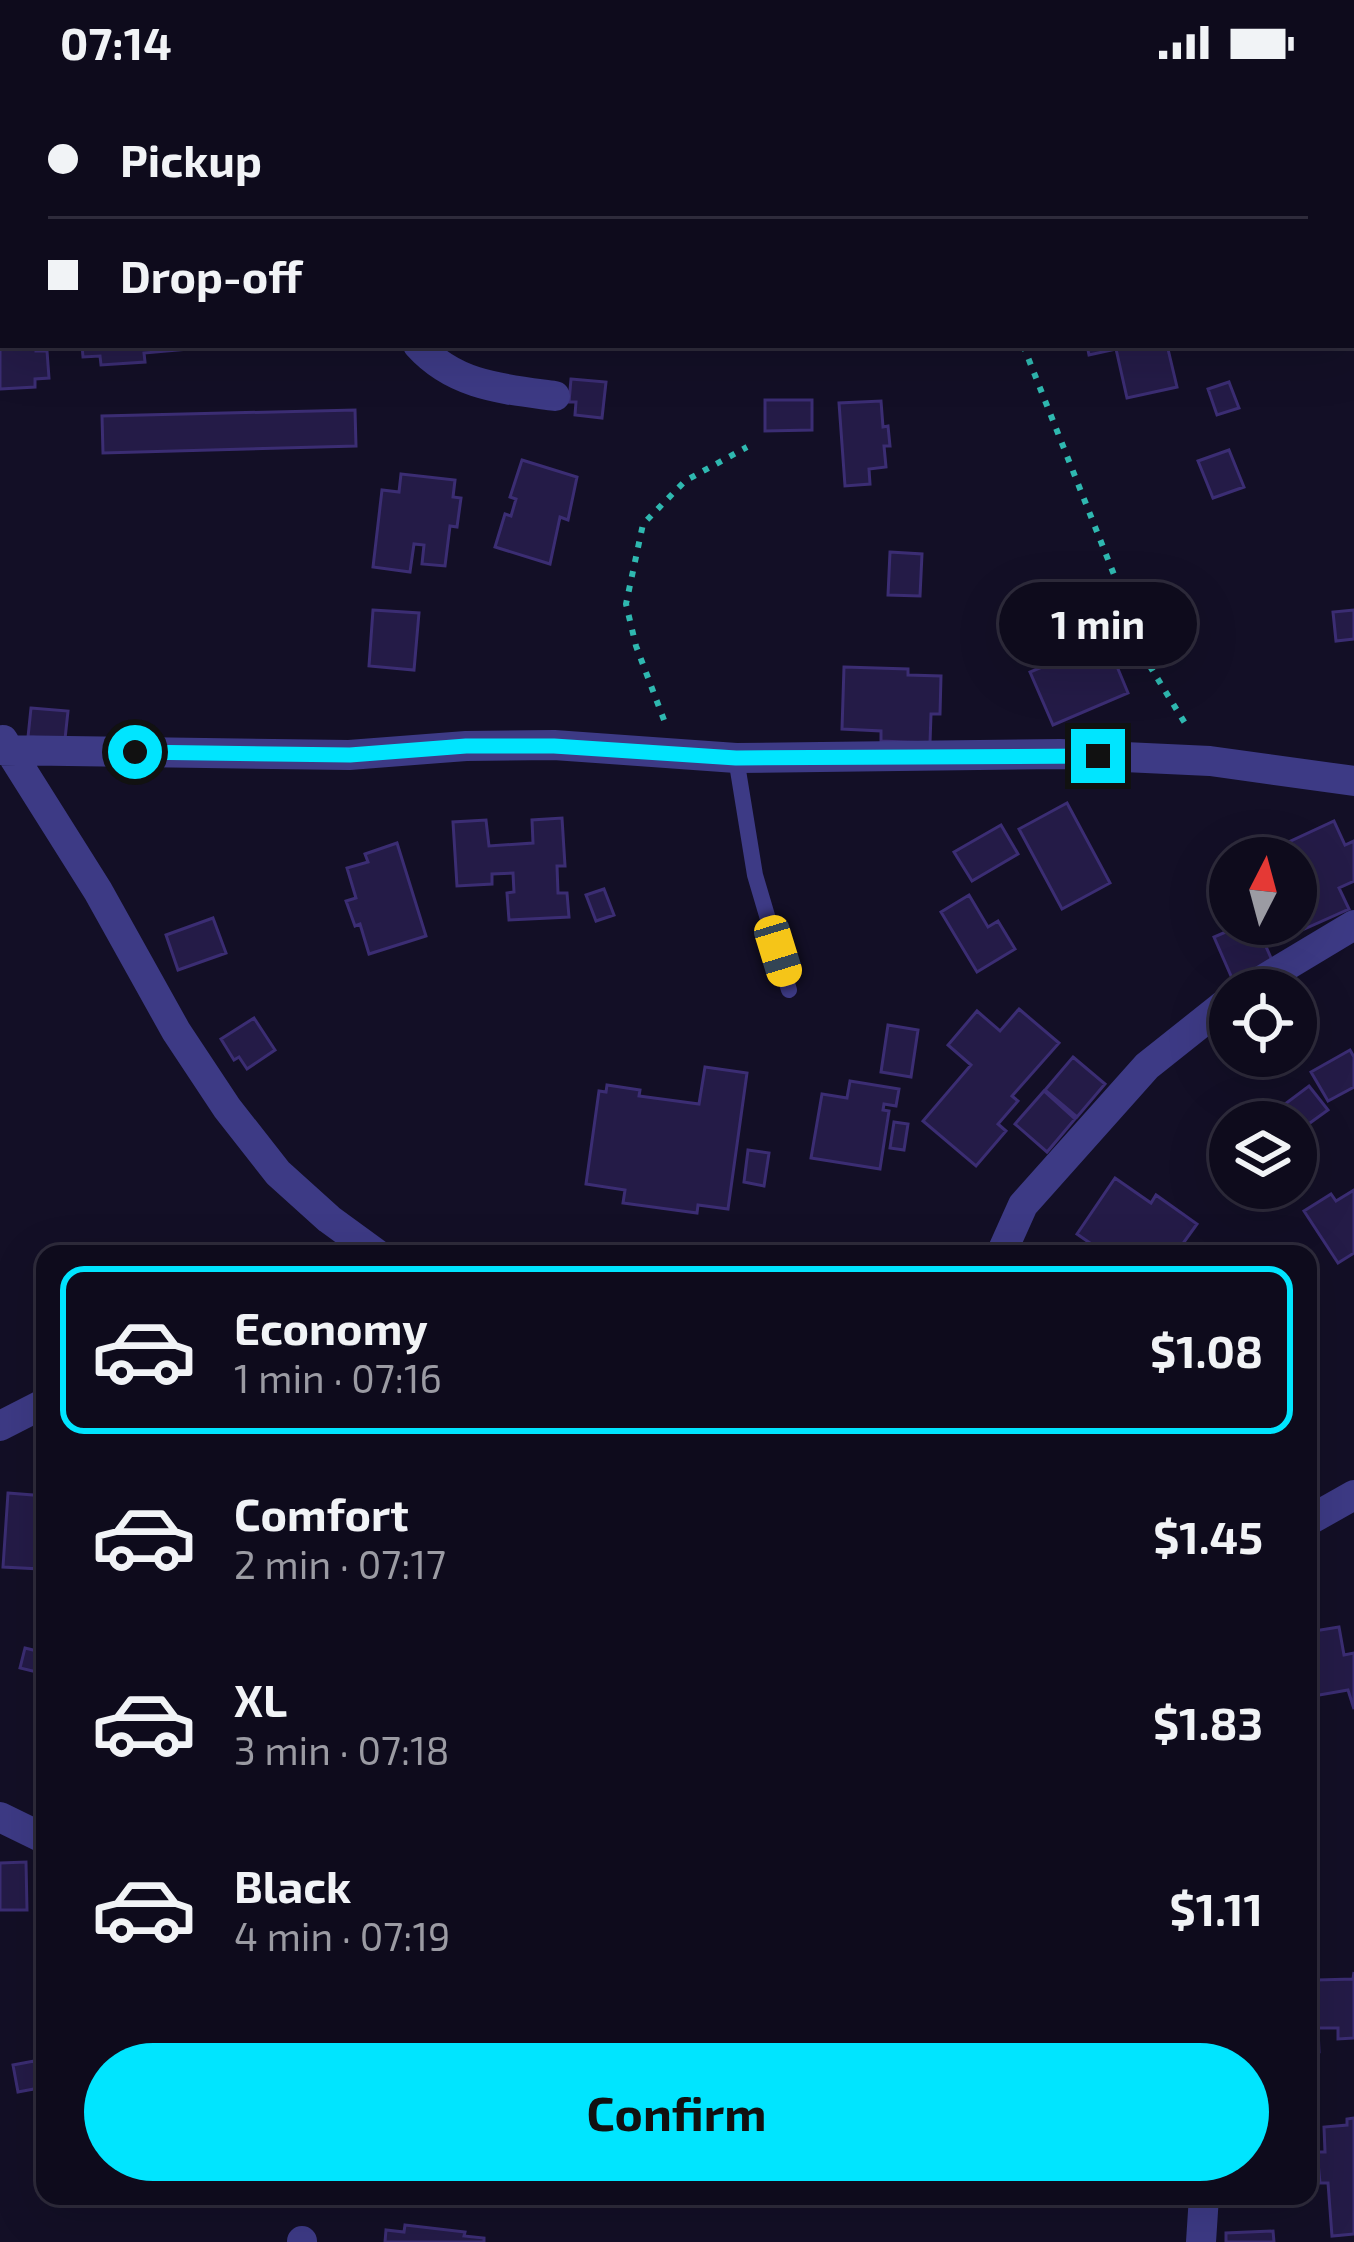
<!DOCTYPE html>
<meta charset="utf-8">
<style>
body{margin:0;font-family:"Exo 2",sans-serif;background:#1c1929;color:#f1f3f6;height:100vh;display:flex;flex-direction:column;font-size:45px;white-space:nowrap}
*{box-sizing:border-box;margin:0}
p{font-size:39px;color:#9b9ba3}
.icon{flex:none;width:66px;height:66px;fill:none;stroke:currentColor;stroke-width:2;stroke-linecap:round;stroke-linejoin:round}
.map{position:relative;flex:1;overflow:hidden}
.details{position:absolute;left:36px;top:1161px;width:1281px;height:960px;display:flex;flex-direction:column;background:#0e0b1c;border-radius:24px;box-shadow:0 12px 48px #0002,0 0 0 3px #2e2b3b}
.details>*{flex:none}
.guide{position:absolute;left:0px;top:0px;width:1356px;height:264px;box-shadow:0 12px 48px #0002,0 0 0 3px #2e2b3b;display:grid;align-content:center;height:264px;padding:0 48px;background:#0e0b1c}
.needle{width:78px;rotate:6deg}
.buttons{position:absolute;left:1209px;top:753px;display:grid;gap:24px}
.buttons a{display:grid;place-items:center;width:108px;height:108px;border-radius:50%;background:#0e0b1c;box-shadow:0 12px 48px #0002,0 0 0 3px #2e2b3b;font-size:60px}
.end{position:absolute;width:54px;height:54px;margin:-27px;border:15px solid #00e5ff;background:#111;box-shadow:0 0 0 6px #111}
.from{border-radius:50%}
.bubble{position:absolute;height:84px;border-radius:42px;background:#0e0b1c;box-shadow:0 12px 48px #0002,0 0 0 3px #2e2b3b;font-size:39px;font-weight:700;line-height:84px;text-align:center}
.car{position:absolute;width:36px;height:72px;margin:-36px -18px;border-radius:15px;box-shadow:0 0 9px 3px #0007;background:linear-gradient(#f5c518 24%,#345 0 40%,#f5c518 0 76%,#345 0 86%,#f5c518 0)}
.guide b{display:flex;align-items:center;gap:42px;height:114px;font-size:45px}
.guide b+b{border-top:3px solid #2e2b3b}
.guide i{width:30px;height:30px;background:#f1f3f6}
ul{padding:21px 0 0;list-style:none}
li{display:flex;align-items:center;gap:36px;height:168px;margin:0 24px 18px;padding:0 24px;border:6px solid transparent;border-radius:24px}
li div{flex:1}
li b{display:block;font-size:45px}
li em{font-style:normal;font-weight:700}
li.active{border-color:#00e5ff}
li>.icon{width:108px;height:108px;stroke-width:1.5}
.primary-button{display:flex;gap:24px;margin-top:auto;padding:24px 48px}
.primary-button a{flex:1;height:138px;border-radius:72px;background:#00e5ff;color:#111;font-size:48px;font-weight:700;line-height:138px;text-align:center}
.status{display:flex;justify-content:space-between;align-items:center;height:84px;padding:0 60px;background:#0e0b1c;direction:ltr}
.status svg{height:33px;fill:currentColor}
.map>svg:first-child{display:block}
</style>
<div class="status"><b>07:14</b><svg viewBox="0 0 49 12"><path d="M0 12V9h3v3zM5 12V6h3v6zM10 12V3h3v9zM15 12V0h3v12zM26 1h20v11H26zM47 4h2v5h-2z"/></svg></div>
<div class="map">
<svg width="1354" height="2158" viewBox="0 0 1354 2158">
<rect width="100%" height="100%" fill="#130f26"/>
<path fill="#241b47" stroke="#3b2d73" stroke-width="3" d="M0 240 3 261H36V267H47L49 294 35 295V303L0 305Z
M82 261H189L190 265 144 269 145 278 101 281 100 272 83 273Z
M1087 261H1167L1177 303 1127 314 1116 265 1089 271Z
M571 295 606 298 602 334 575 331 576 318H569Z
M1229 298 1239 324 1217 331 1208 305Z
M765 316H812V346L765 347Z
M881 317 883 343 888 342 890 362H884L886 383 869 385 870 400 845 402 839 319Z
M355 326 356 362 103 369 102 332Z
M1229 366 1244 403 1213 414 1198 377Z
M522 376 577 393 568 436 560 433 550 480 495 463 505 430 511 432 516 415 510 413Z
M401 390 455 396 453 413 461 414 457 443 450 442 445 482 422 480 424 461 414 460 410 488 373 483 382 406 399 408Z
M890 468 922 470 920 512 888 511Z
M373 526 419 529 414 586 369 582Z
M1354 526V555L1336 557 1333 528Z
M1106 556 1128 609 1053 641 1030 588Z
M844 583 908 585V591L941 592 940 630H931L930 659 881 657V647L842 645Z
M31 624 68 627 65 655 28 653Z
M1067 719 1110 799 1062 825 1019 745Z
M562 734 565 782H557L558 809H567L569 833 509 836 507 809 514 808 513 789 492 790V800L457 802 453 738 486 736 489 762 533 759 532 736Z
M1334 737 1345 761 1354 757V797L1339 804 1349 825 1302 846 1296 833V774H1254Z
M1001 741 1018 770 972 797 954 768Z
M397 759 426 852 369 870 360 840 355 842 346 817 356 814 347 784 368 778 365 770Z
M604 805 614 831 596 837 586 811Z
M969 811 988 843 998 837 1015 865 977 888 941 828Z
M213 834 226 869 178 886 166 851Z
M1244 840H1256L1275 883 1235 901 1214 853Z
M1019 925 1059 959 1012 1012 1018 1017 998 1040 1006 1047 976 1082 923 1037 971 981 948 961 977 927 1000 947Z
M254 934 275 966 247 985 239 973 234 976 221 955Z
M888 941 918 946 911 993 881 988Z
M1350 966 1354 973V1003L1328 1017 1311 988Z
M1073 973 1105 1000 1077 1033 1045 1006Z
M705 983 747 989 728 1125 698 1121 697 1129 623 1119 625 1106 586 1100 599 1007 606 1008 607 1001 640 1006 639 1012 699 1020Z
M850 997 899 1005 896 1022 884 1020 883 1026 889 1027 880 1085 811 1074 822 1010 847 1014Z
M1309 1002 1328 1026 1296 1049V1038H1286L1277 1026Z
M1044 1007 1075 1035 1047 1068 1015 1040Z
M894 1038 908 1040 904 1066 890 1064Z
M748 1066 769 1069 764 1102 744 1098Z
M1115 1094 1151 1119 1156 1111 1197 1140 1179 1165 1185 1170H1106L1077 1150Z
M1354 1106V1169L1338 1179 1304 1127 1331 1110 1336 1117Z
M8 1409 45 1412V1504L39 1503 40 1485 3 1483Z
M1339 1543 1344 1571 1354 1569V1625L1348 1606 1308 1613V1548Z
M25 1564 45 1569V1590L20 1584Z
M26 1778 27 1826H0V1779Z
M1308 1879H1316L1317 1896 1353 1895 1354 1888V1954L1338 1955V1944H1318L1319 1968 1308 1969Z
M34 1977 39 2004 18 2008 13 1981Z
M1354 2034V2150L1332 2152 1328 2099H1320L1317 2068H1325L1324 2043 1347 2041V2035Z
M405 2141 465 2148 464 2152 484 2154V2158H385L386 2146 404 2148Z
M1273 2147 1274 2158H1226V2149Z"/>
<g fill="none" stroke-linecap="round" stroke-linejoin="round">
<path stroke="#2fb8b0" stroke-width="6" stroke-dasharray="6 9" stroke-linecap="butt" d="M943 0 944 3
M1023 261 1151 584 1188 644
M664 636 636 562 626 520 643 440 685 397 747 363"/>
<path stroke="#3d3a85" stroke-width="16" d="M736 674 755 791 789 906"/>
<path stroke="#3d3a85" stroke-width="30" d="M413 3 414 0
M418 261C455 302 503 305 555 312
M3 656 98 807 176 947 227 1024 278 1089 329 1135 377 1170
M0 666 349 671 466 662 554 661 736 674 1060 670 1210 677 1354 697
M1246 906 1354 841
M1001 1170 1023 1121 1147 982 1230 916
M0 1342 45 1319
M1308 1437 1354 1411
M0 1733 45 1755
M302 2158V2157
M1201 2158 1204 2112"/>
</g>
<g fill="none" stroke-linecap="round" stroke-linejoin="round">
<path stroke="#00e5ff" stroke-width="15" d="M135 668 350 671 466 662H554L736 674 1098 672"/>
</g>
</svg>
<div class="buttons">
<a><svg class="needle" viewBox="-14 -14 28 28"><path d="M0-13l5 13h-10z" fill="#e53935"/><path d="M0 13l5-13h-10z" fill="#9b9ba3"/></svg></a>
<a><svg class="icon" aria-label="locate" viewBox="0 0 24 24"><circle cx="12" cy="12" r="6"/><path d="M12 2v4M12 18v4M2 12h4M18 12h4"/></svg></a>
<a><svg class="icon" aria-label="layers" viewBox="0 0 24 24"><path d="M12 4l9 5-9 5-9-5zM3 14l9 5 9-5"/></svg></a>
</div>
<i class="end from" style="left:135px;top:668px"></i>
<i class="end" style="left:1098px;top:672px"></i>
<div class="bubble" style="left:999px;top:498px;width:198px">1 min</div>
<i class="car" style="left:778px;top:867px;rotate:163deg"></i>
<div class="guide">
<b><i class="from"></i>Pickup</b>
<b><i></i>Drop-off</b>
</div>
<section class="details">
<ul>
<li class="active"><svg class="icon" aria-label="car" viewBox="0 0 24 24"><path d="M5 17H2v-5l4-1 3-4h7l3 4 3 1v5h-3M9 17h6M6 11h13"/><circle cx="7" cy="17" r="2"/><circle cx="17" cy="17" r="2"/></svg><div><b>Economy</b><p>1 min · 07:16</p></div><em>$1.08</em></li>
<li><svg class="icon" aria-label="car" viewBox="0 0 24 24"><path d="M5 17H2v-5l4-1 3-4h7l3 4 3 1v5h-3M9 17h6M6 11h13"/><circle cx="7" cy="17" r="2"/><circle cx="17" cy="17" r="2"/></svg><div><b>Comfort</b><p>2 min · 07:17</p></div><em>$1.45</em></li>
<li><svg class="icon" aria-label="car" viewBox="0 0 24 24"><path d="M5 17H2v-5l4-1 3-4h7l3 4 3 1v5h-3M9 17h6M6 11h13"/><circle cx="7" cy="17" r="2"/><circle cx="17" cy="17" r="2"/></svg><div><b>XL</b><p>3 min · 07:18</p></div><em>$1.83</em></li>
<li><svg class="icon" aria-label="car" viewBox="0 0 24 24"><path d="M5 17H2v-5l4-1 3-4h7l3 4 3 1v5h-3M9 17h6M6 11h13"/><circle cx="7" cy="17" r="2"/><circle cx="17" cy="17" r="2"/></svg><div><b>Black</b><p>4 min · 07:19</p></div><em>$1.11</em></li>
</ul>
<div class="primary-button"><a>Confirm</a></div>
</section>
</div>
